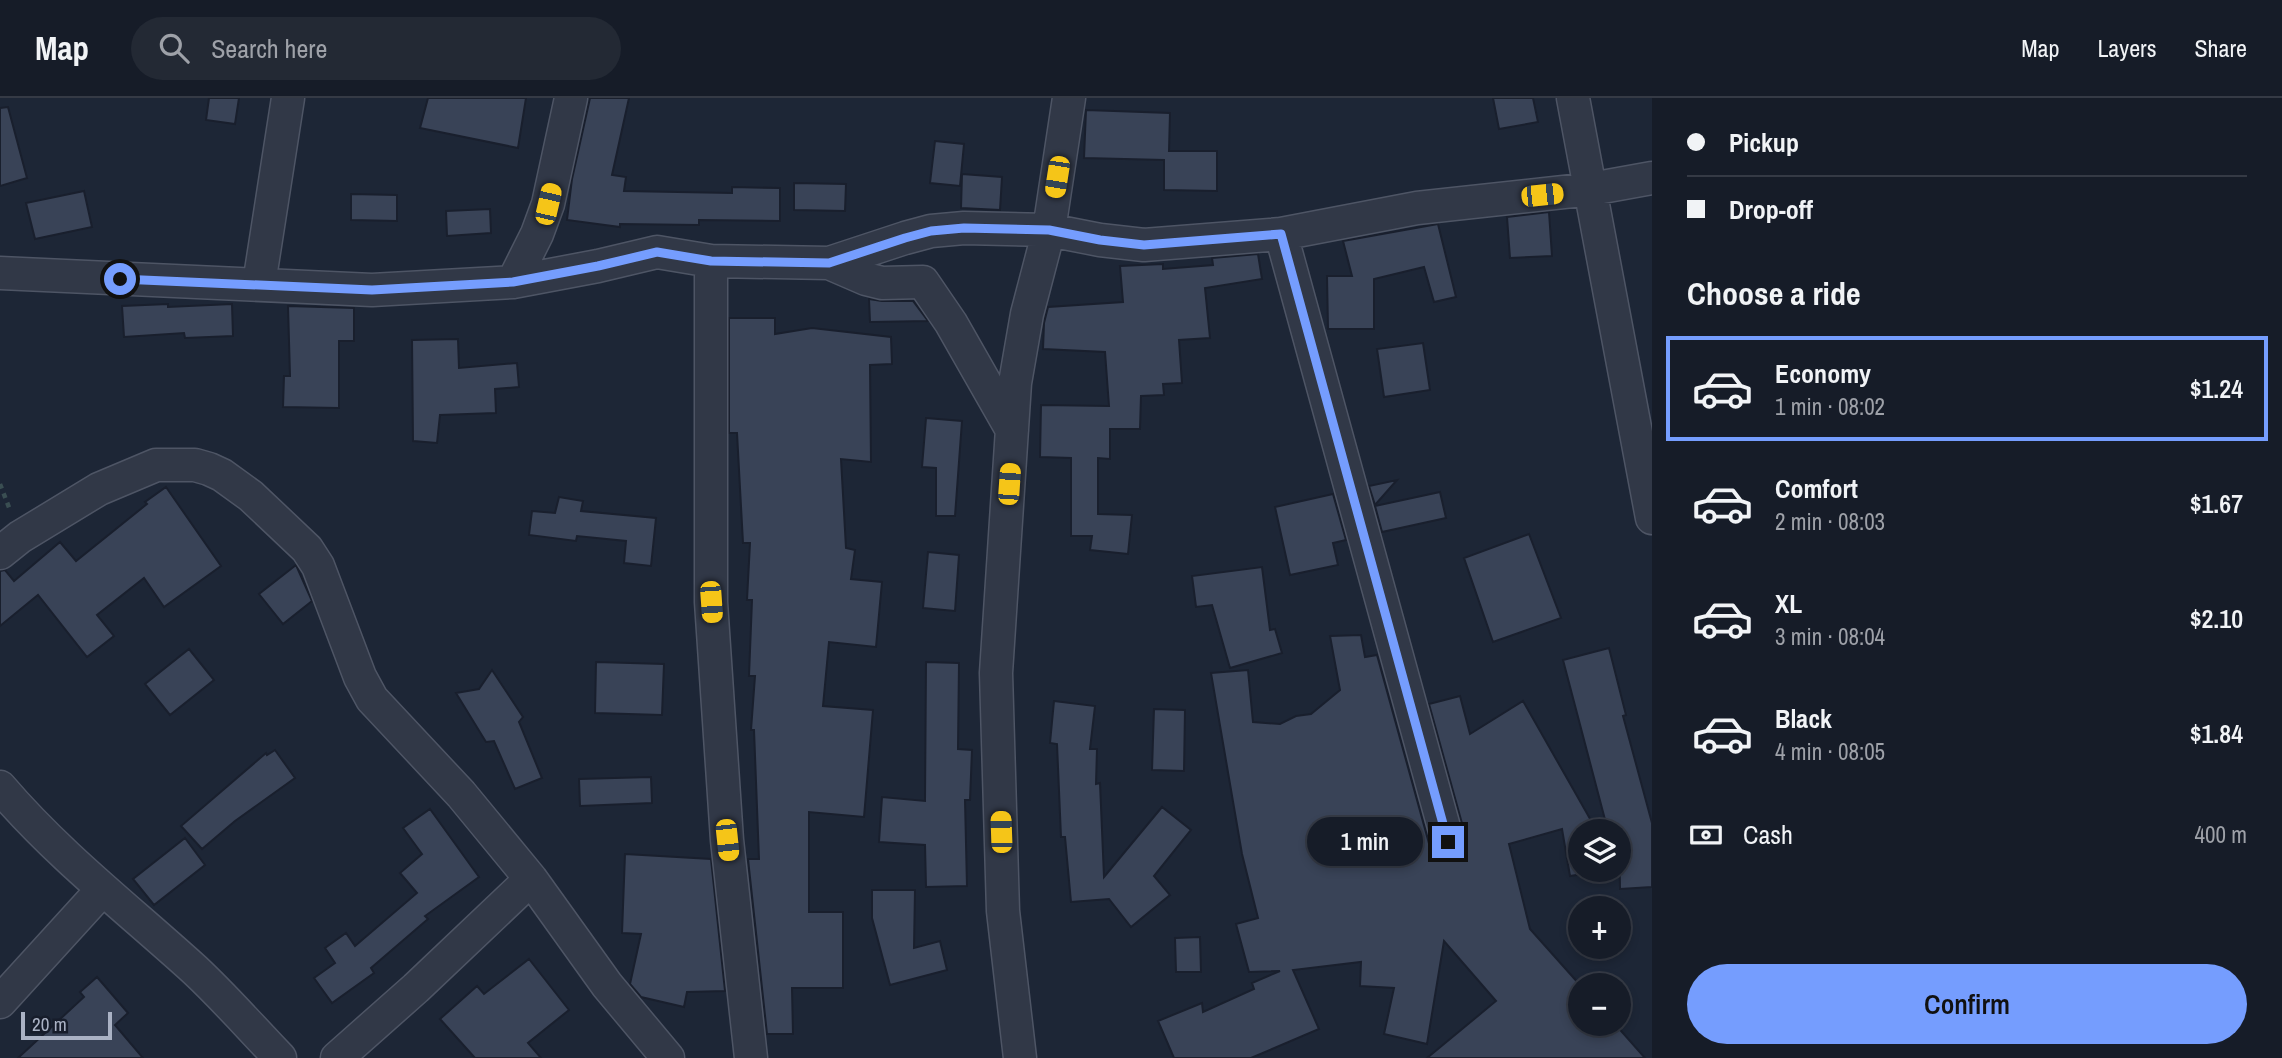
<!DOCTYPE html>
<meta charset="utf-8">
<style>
body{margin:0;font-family:"Archivo Narrow",sans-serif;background:#232934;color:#f1f3f6;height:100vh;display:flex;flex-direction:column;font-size:26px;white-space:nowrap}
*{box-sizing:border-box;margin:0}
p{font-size:23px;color:#9ea1a8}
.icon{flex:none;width:38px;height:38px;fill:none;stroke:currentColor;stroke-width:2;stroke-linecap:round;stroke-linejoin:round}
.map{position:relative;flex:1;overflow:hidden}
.panel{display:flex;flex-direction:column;background:#161c28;width:630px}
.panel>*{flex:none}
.guide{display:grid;align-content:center;height:154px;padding:0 35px;background:#161c28}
.fabs{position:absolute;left:1568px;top:721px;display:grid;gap:14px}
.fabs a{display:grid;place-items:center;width:63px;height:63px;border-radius:50%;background:#161c28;box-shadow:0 4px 10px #0003,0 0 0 2px #353a45;font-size:35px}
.scale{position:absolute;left:21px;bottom:18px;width:91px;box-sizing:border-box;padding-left:7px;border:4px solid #aab2c4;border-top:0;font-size:19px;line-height:24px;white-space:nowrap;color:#aab2c4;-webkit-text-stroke:5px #171d2b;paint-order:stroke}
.end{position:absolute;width:32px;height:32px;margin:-16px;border:9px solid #759dfe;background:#111;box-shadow:0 0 0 4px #111}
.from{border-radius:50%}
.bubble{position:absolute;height:49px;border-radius:24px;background:#161c28;box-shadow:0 4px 10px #0003,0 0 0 2px #353a45;font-size:23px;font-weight:600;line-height:49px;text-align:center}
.car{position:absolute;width:21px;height:42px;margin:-21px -10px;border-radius:9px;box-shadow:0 0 5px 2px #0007;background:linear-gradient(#f5c518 24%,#345 0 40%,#f5c518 0 76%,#345 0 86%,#f5c518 0)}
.guide b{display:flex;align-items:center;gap:24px;height:66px;font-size:26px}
.guide b+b{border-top:2px solid #353a45}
.guide i{width:18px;height:18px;background:#f1f3f6}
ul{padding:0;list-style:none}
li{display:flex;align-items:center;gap:21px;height:105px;margin:0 14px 10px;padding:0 21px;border:4px solid transparent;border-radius:0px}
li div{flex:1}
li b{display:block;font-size:26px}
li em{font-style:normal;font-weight:600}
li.active{border-color:#759dfe}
li>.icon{width:63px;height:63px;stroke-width:1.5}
h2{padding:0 35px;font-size:32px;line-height:84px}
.pay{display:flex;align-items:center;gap:18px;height:77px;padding:0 35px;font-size:26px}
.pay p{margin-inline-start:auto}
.button{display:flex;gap:14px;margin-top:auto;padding:14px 35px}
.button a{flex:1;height:80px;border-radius:42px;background:#759dfe;color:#111;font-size:28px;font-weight:600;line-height:80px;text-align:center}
header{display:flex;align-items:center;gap:42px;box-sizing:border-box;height:98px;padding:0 35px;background:#161c28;border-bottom:2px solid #353a45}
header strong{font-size:33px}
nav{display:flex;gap:38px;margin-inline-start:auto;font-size:24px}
.search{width:490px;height:63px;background:#232934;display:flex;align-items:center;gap:18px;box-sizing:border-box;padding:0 24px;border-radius:38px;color:#9ea1a8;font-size:26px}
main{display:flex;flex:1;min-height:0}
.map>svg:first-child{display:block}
</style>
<header>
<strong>Map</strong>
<div class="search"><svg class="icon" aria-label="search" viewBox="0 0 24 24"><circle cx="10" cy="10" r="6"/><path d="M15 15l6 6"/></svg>Search here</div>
<nav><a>Map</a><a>Layers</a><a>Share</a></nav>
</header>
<main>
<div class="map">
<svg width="1652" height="960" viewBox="0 0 1652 960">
<rect width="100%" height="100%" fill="#1d2636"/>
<path fill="#394357" stroke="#191f2d" stroke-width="2" d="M209 0H239L235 26 206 22Z
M428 0H526L518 50 420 30Z
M590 0H629L612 77 626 79 624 93 732 95V89L780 90V123L699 122V127L620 126V129L567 122 572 81Z
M1493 0H1533L1538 24 1499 31Z
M8 9 27 80 0 88V10Z
M1086 12 1170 15 1169 53H1217V93L1164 92V62L1084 60Z
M935 43 964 46 960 88 930 85Z
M962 76 1002 79 1000 112 961 110Z
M794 85 846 86 845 113 794 112Z
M84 93 92 129 35 141 26 105Z
M351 96 397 97V123L351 122Z
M490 111 491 135 447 138 446 113Z
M1549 114 1552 158 1510 160 1507 119Z
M1438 126 1456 199 1434 204 1424 169 1374 181V231H1328L1327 178H1352L1343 143Z
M1258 156 1262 181 1205 190 1210 240 1179 242 1182 285 1163 286 1164 297 1141 298 1140 331H1110V361L1098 360V416L1132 417 1128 456 1090 452 1092 438H1071V360L1040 359 1041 307 1109 308 1105 254 1043 251 1044 225 1048 209 1123 204 1120 168 1163 166V171L1213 167 1212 160Z
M869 201 882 203H913L928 223 870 224Z
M168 206V209L232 206 233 238 185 240 184 235 124 239 122 208Z
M288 208 354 210V243H339V310L283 309 284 278H290Z
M729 220H775V236L812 230 891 239 892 266 870 267 871 364 841 361 846 450 855 452 851 481 882 484 876 549 829 544 823 608 873 612 864 719 809 714V814H843V890H792L793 936H767L748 761H759L754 632H751L755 578H749L752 502H747L750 445H743L737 335H729Z
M458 241 459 270 517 265 519 289 495 291 496 315 440 317 437 345 413 343 412 242Z
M1423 245 1430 292 1384 299 1377 251Z
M926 320 962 323 955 418H936V370L922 369Z
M1397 382 1375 407 1369 388Z
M166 389 221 468 164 509 144 480 97 517 114 538 87 559 38 497 0 528V473L5 472 14 483 60 444 76 463 147 406 145 404Z
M1440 394 1446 420 1382 434 1375 408Z
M1333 396 1346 442 1333 445 1338 467 1290 477 1275 409Z
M559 399 583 403 581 413 656 420 651 468 624 465 626 443 577 438 576 443 529 437 532 413 555 415Z
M1529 436 1561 520 1493 544 1464 460Z
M928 454 959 457 955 513 923 510Z
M296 467 312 503 283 526 259 496Z
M1262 469 1270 532 1275 531 1282 555 1230 570 1212 507 1196 509 1192 478Z
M1361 537 1365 559 1377 557 1430 749 1435 757 1443 762H1452L1461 757 1466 749V740L1429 606 1460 598 1470 636 1523 603 1597 733H1580V772H1608L1570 778 1562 731 1509 746 1530 831 1580 887V926H1615L1645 960H1427L1496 903 1444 843 1427 946 1384 936 1394 890 1360 888 1361 864 1293 872 1319 931 1251 960H1174L1158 923 1202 905 1203 914 1254 891 1252 885 1280 873 1249 874 1236 826 1258 820 1242 756 1211 575 1248 572 1253 624 1280 626 1296 618 1311 616 1340 592 1330 538Z
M1609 550 1626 617 1623 618 1652 725V789L1620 791 1619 733H1608L1563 562Z
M189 551 214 582 170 617 145 586Z
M596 564 664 566 662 617 595 615Z
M926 564 959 565 958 651 972 652 970 702H965L967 788 926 789 925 747 879 744 882 699 925 703Z
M492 572 523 619 519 624 542 680 515 691 494 643 486 644 456 595 479 591Z
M1054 603 1095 608 1090 651H1097L1096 686 1100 685 1104 779 1162 709 1191 732 1154 778 1170 797 1131 829 1109 801 1071 804 1065 739H1061L1057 646 1050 645Z
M1154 611 1185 612 1184 673 1152 672Z
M275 652 295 680 235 723 202 751 181 728 266 655 267 657Z
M651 679 652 705 580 708 579 681Z
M430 711 479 779 425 818 428 821 371 870 374 875 332 905 314 880 335 865 325 850 346 835 355 848 417 795 400 775 422 756 403 730Z
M185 740 205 767 154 807 133 781Z
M625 756 711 761 725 893 687 894 684 909 641 899 630 886 641 836 622 835Z
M872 792H915L914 850 940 843 947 872 890 887 872 820Z
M1200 839 1201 874H1176L1175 840Z
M529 861 569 912 528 945 541 960H475L440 921 477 888 484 896Z
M97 879 128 915 115 927 143 960H18L84 899 80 894Z"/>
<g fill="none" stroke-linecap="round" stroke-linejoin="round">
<defs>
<path id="minor" d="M1573 0 1652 420
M1281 136 1448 744
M711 163V504L727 742 751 960
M829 165 866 181 882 185 923 184 951 225 1012 332
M0 175 372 192 513 184 598 168 657 154 711 163 829 165 905 140 931 133 964 130 1049 132 1100 142 1144 147 1281 136 1417 110 1591 91 1652 80
M513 184 537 136 548 106 571 0
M259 186 288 0
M0 455 20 439 99 391 156 367H195L209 371 222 377 251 398 307 451 318 468 360 579 372 601 461 696 531 781 607 887 668 960
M0 689C58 757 129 812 195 872 225 900 252 931 280 960
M0 904 102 792
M337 960 416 890 531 781
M1020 960 1003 813 996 575 1015 285 1027 216 1049 132 1069 0"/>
</defs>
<use href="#minor" stroke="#4e5565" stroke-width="35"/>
<path stroke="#3a4e52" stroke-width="4.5" stroke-dasharray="5 5" stroke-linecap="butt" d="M0 386 10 412"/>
<use href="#minor" stroke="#313847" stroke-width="32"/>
</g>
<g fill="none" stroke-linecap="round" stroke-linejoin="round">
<path stroke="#759dfe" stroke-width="9" d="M120 181 372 192 513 184 598 168 657 154 711 163 829 165 905 140 931 133 964 130 1049 132 1100 142 1144 147 1281 136 1448 744"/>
</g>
</svg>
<div class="fabs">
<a><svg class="icon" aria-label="layers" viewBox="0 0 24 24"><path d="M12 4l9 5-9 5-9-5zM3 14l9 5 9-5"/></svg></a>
<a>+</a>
<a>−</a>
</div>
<div class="scale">20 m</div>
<i class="end from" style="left:120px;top:181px"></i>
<i class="end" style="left:1448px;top:744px"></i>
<div class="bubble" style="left:1307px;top:719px;width:116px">1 min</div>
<i class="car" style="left:1057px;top:79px;rotate:189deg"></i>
<i class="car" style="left:1542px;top:97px;rotate:84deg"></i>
<i class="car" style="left:548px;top:106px;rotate:13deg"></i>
<i class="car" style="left:1009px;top:386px;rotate:4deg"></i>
<i class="car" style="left:711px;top:504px;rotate:176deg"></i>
<i class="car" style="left:1001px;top:734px;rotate:358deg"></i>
<i class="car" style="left:727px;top:742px;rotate:174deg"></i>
</div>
<section class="panel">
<div class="guide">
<b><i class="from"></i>Pickup</b>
<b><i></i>Drop-off</b>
</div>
<h2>Choose a ride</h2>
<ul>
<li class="active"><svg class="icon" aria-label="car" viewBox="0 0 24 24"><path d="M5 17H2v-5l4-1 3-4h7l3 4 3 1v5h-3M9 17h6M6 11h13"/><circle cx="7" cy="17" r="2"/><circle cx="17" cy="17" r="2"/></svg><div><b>Economy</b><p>1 min · 08:02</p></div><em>$1.24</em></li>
<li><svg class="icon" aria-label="car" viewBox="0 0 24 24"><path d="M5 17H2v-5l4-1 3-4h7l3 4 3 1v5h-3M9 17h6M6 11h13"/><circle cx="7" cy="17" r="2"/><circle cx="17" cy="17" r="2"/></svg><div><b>Comfort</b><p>2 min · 08:03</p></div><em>$1.67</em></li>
<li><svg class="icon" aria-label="car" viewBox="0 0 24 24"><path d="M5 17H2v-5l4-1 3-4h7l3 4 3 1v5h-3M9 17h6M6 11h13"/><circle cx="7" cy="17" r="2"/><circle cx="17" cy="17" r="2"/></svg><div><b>XL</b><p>3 min · 08:04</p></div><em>$2.10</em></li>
<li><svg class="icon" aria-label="car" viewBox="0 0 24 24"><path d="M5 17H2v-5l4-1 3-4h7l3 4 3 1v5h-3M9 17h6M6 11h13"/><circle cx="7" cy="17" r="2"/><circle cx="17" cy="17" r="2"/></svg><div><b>Black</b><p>4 min · 08:05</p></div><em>$1.84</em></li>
</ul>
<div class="pay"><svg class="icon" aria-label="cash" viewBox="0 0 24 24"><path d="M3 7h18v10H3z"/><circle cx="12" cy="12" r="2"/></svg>Cash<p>400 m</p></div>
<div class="button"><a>Confirm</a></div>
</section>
</main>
